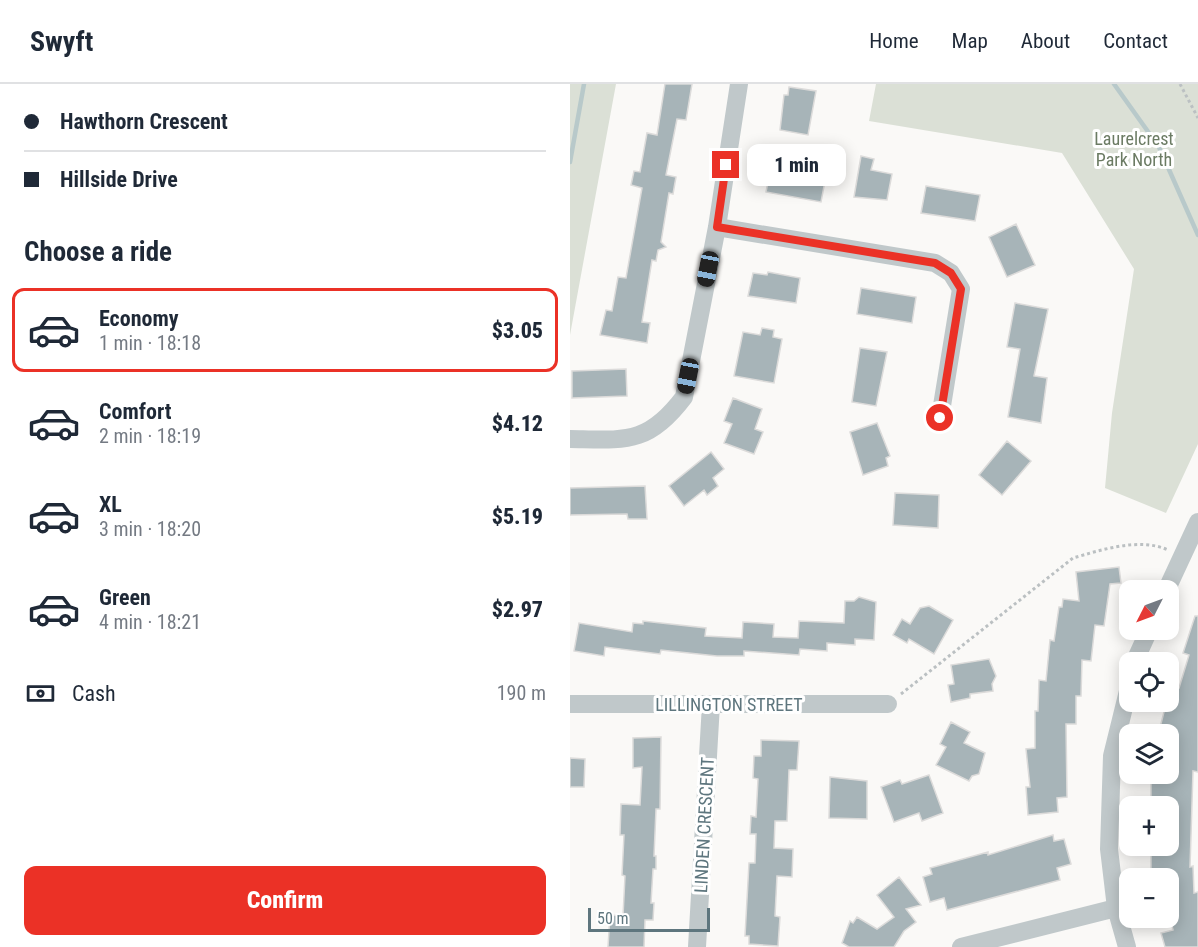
<!DOCTYPE html>
<meta charset="utf-8">
<style>
body{margin:0;font-family:"Roboto Condensed",sans-serif;background:#f6f6f7;color:#1f2937;height:100vh;display:flex;flex-direction:column;font-size:22px;white-space:nowrap}
*{box-sizing:border-box;margin:0}
p{font-size:20px;color:#747a83}
.icon{flex:none;width:33px;height:33px;fill:none;stroke:currentColor;stroke-width:2;stroke-linecap:round;stroke-linejoin:round}
.map{position:relative;flex:1;overflow:hidden}
.panel{display:flex;flex-direction:column;background:#fff;width:570px}
.panel>*{flex:none}
.hud{display:grid;align-content:center;height:132px;padding:0 24px;background:#fff}
.needle{width:39px;rotate:228deg}
.buttons{position:absolute;left:549px;top:496px;display:grid;gap:12px}
.buttons a{display:grid;place-items:center;width:60px;height:60px;border-radius:12px;background:#fff;box-shadow:0 3px 15px #0003;font-size:30px}
.scale{position:absolute;left:18px;bottom:15px;width:122px;box-sizing:border-box;padding-left:6px;border:3px solid #5e767e;border-top:0;font-size:16px;line-height:21px;white-space:nowrap;color:#5e767e;-webkit-text-stroke:4px #fff;paint-order:stroke}
.end{position:absolute;width:27px;height:27px;margin:-14px;border:8px solid #eb3126;background:#fff;box-shadow:0 0 0 3px #fff}
.from{border-radius:50%}
.bubble{position:absolute;height:42px;border-radius:12px;background:#fff;box-shadow:0 3px 15px #0003;font-size:20px;font-weight:800;line-height:42px;text-align:center}
.car{position:absolute;width:18px;height:36px;margin:-18px -9px;border-radius:8px;box-shadow:0 0 4px 2px #0007;background:linear-gradient(#222 24%,#8ab4d8 0 40%,#222 0 76%,#8ab4d8 0 86%,#222 0)}
.hud b{display:flex;align-items:center;gap:21px;height:57px;font-size:22px}
.hud b+b{border-top:2px solid #e0e1e3}
.hud i{width:15px;height:15px;background:#1f2937}
ul{padding:0;list-style:none}
li{display:flex;align-items:center;gap:18px;height:84px;margin:0 12px 9px;padding:0 12px;border:3px solid transparent;border-radius:12px}
li div{flex:1}
li b{display:block;font-size:22px}
li em{font-style:normal;font-weight:800}
li.current{border-color:#eb3126}
li>.icon{width:54px;height:54px;stroke-width:1.5}
h2{padding:0 24px;font-size:27px;line-height:72px}
.pay{display:flex;align-items:center;gap:15px;height:66px;padding:0 24px;font-size:22px}
.pay p{margin-inline-start:auto}
.button{display:flex;gap:12px;margin-top:auto;padding:12px 24px}
.button a{flex:1;height:69px;border-radius:12px;background:#eb3126;color:#fff;font-size:24px;font-weight:800;line-height:69px;text-align:center}
header{display:flex;align-items:center;gap:36px;box-sizing:border-box;height:84px;padding:0 30px;background:#fff;border-bottom:2px solid #e0e1e3}
header strong{font-size:28px}
nav{display:flex;gap:33px;margin-inline-start:auto;font-size:21px}
main{display:flex;flex:1;min-height:0}
.map>svg:first-child{display:block}
</style>
<header>
<strong>Swyft</strong>
<nav><a>Home</a><a>Map</a><a>About</a><a>Contact</a></nav>
</header>
<main>
<section class="panel">
<div class="hud">
<b><i class="from"></i>Hawthorn Crescent</b>
<b><i></i>Hillside Drive</b>
</div>
<h2>Choose a ride</h2>
<ul>
<li class="current"><svg class="icon" aria-label="car" viewBox="0 0 24 24"><path d="M5 17H2v-5l4-1 3-4h7l3 4 3 1v5h-3M9 17h6M6 11h13"/><circle cx="7" cy="17" r="2"/><circle cx="17" cy="17" r="2"/></svg><div><b>Economy</b><p>1 min · 18:18</p></div><em>$3.05</em></li>
<li><svg class="icon" aria-label="car" viewBox="0 0 24 24"><path d="M5 17H2v-5l4-1 3-4h7l3 4 3 1v5h-3M9 17h6M6 11h13"/><circle cx="7" cy="17" r="2"/><circle cx="17" cy="17" r="2"/></svg><div><b>Comfort</b><p>2 min · 18:19</p></div><em>$4.12</em></li>
<li><svg class="icon" aria-label="car" viewBox="0 0 24 24"><path d="M5 17H2v-5l4-1 3-4h7l3 4 3 1v5h-3M9 17h6M6 11h13"/><circle cx="7" cy="17" r="2"/><circle cx="17" cy="17" r="2"/></svg><div><b>XL</b><p>3 min · 18:20</p></div><em>$5.19</em></li>
<li><svg class="icon" aria-label="car" viewBox="0 0 24 24"><path d="M5 17H2v-5l4-1 3-4h7l3 4 3 1v5h-3M9 17h6M6 11h13"/><circle cx="7" cy="17" r="2"/><circle cx="17" cy="17" r="2"/></svg><div><b>Green</b><p>4 min · 18:21</p></div><em>$2.97</em></li>
</ul>
<div class="pay"><svg class="icon" aria-label="cash" viewBox="0 0 24 24"><path d="M3 7h18v10H3z"/><circle cx="12" cy="12" r="2"/></svg>Cash<p>190 m</p></div>
<div class="button"><a>Confirm</a></div>
</section>
<div class="map">
<svg width="628" height="863" viewBox="0 0 628 863">
<rect width="100%" height="100%" fill="#faf9f7"/>
<path fill="#dbe0d6" d="M0 0H46L0 251Z
M306 0H628V360L596 429 535 404 542 329 564 185 492 69 299 37Z"/>
<g fill="none" stroke-linecap="round" stroke-linejoin="round">
<path stroke="#b8c9ca" stroke-width="4.5" d="M544 0 589 63 628 151
M0 78 14 0"/>
</g>
<path fill="#a7b4b8" stroke="#dcdbda" stroke-width="1.5" d="M95 0H122L116 36 107 35 96 91 106 93 103 110 99 109 91 158 96 163 88 166 86 177 82 176 72 238 80 239 77 259 30 251 36 226 42 227 48 193 56 194 72 104 61 101 64 87 70 88 77 49 87 51Z
M219 3 246 7 238 51 210 46 214 11H218Z
M291 72 304 75 301 86 322 90 317 116 284 113Z
M201 82 256 92 251 118 196 108Z
M356 102 410 111 405 137 351 129Z
M446 140 465 181 437 193 419 153Z
M198 188 230 194 226 219 178 212 183 189 197 191Z
M291 204 346 213 342 239 287 230Z
M445 219 478 225 464 292 477 294 471 339 438 333 450 265 437 263Z
M192 244 204 246 203 253 212 255 204 299 164 292 173 248 190 251Z
M290 264 317 268 306 322 282 318Z
M56 285 57 312 2 314V287Z
M163 314 192 325 185 345 193 348 184 370 154 359 162 340 154 337Z
M307 339 320 372 316 374 318 382 293 391 280 348Z
M437 357 461 377 432 411 409 391Z
M141 368 154 385 143 394 148 402 137 411 134 406 114 422 99 402Z
M75 402 77 435H58L57 430 0 431V404Z
M325 409 369 411 368 444 323 441Z
M549 483 551 499 540 500 534 542 525 541 521 577 512 576 511 612H506V640H496L497 713 487 714 488 728 458 731 456 703H460L456 665 465 664V627H468L469 596 476 597 480 556 484 557 489 523H492L493 515 509 517 506 488Z
M289 513 306 518 304 556 285 555V561L257 559V567L230 565 229 571 174 567V572H147L91 566 90 570 35 563 34 572 4 567 9 539 62 548 63 539 73 540V537L136 544 135 552 172 554 173 538 204 540 203 553 228 554 229 537 274 539 275 517H284Z
M359 522 383 536 364 570 339 555 337 559 323 551 332 535 340 540 350 524Z
M625 532H628V688L623 687 620 783 623 782 624 809 628 808V863H595L591 849 603 846 598 826V794L594 795V790H581V762H598V723L592 721V716H581V699H594V690H598V651H588L601 601 609 604 619 571 613 569Z
M419 575 426 592 422 600 423 607 400 610V614L381 618 378 601 384 600 381 581Z
M381 638 400 648 394 659 415 669 409 690 402 692 399 697 366 681 376 663 370 660Z
M91 653 90 725H86L84 772H86V785H83L81 819H84L83 836H75L74 863H38L40 831 53 832 55 792 52 791 54 751H50L51 720 70 721 72 683 63 684V654Z
M191 656 229 657 227 686H219L217 737H205L204 764 223 765 222 793 207 792 205 832 210 833 208 862 179 860V852H175L179 779H185L186 750H180L181 732 186 733 188 695 183 694 184 672H191Z
M0 674 15 675 14 703H0Z
M359 691 373 729 352 737 349 729 324 738 311 703 330 696 332 700Z
M260 693 297 697V735L259 734Z
M483 751 484 757 494 755 501 780 487 784 490 796 377 826 374 814 360 818 353 793 362 790 360 784 418 768V771Z
M329 793 351 821 336 825 346 838 334 847 324 863H279L272 859 280 837 283 839 287 833 307 845 324 833 307 811Z"/>
<g fill="none" stroke-linecap="round" stroke-linejoin="round">
<path stroke="#bbc0c2" stroke-width="3" stroke-dasharray="3 3" stroke-linecap="butt" d="M610 0 628 34
M331 610 503 474C531 466 570 453 598 466"/>
<path stroke="#c0c8ca" stroke-width="18" d="M147 143 365 179 381 189 391 205 370 334
M0 355C55 356 78 361 114 313L147 143 169 0
M596 507 628 438
M564 579 579 546
M0 620H318
M127 863 141 620
M391 863 546 824
M557 863 546 824 539 765 542 672 560 599"/>
</g>
<g fill="none" stroke-linecap="round" stroke-linejoin="round">
<path stroke="#eb3126" stroke-width="8" d="M156 81 147 143 365 179 381 189 391 205 370 334"/>
</g>
<g text-anchor="middle" dominant-baseline="central" stroke-width="6" stroke-linejoin="round" paint-order="stroke">
<g font-size="18" fill="#6b7b63" stroke="#fff">
<text x="564" y="54">Laurelcrest<tspan x="564" dy="21">Park North</tspan></text>
</g>
<g font-size="18" fill="#5e767e" stroke="#fff">
<text x="159" y="620">LILLINGTON STREET</text>
<text transform="translate(134 741) rotate(-87)">LINDEN CRESCENT</text>
</g>
</g>
</svg>
<div class="buttons">
<a><svg class="needle" viewBox="-14 -14 28 28"><path d="M0-13l5 13h-10z" fill="#e53935"/><path d="M0 13l5-13h-10z" fill="#747a83"/></svg></a>
<a><svg class="icon" aria-label="locate" viewBox="0 0 24 24"><circle cx="12" cy="12" r="6"/><path d="M12 2v4M12 18v4M2 12h4M18 12h4"/></svg></a>
<a><svg class="icon" aria-label="layers" viewBox="0 0 24 24"><path d="M12 4l9 5-9 5-9-5zM3 14l9 5 9-5"/></svg></a>
<a>+</a>
<a>−</a>
</div>
<div class="scale">50 m</div>
<i class="end from" style="left:370px;top:334px"></i>
<i class="end" style="left:156px;top:81px"></i>
<div class="bubble" style="left:177px;top:60px;width:99px">1 min</div>
<i class="car" style="left:138px;top:185px;rotate:191deg"></i>
<i class="car" style="left:118px;top:292px;rotate:191deg"></i>
</div>
</main>
